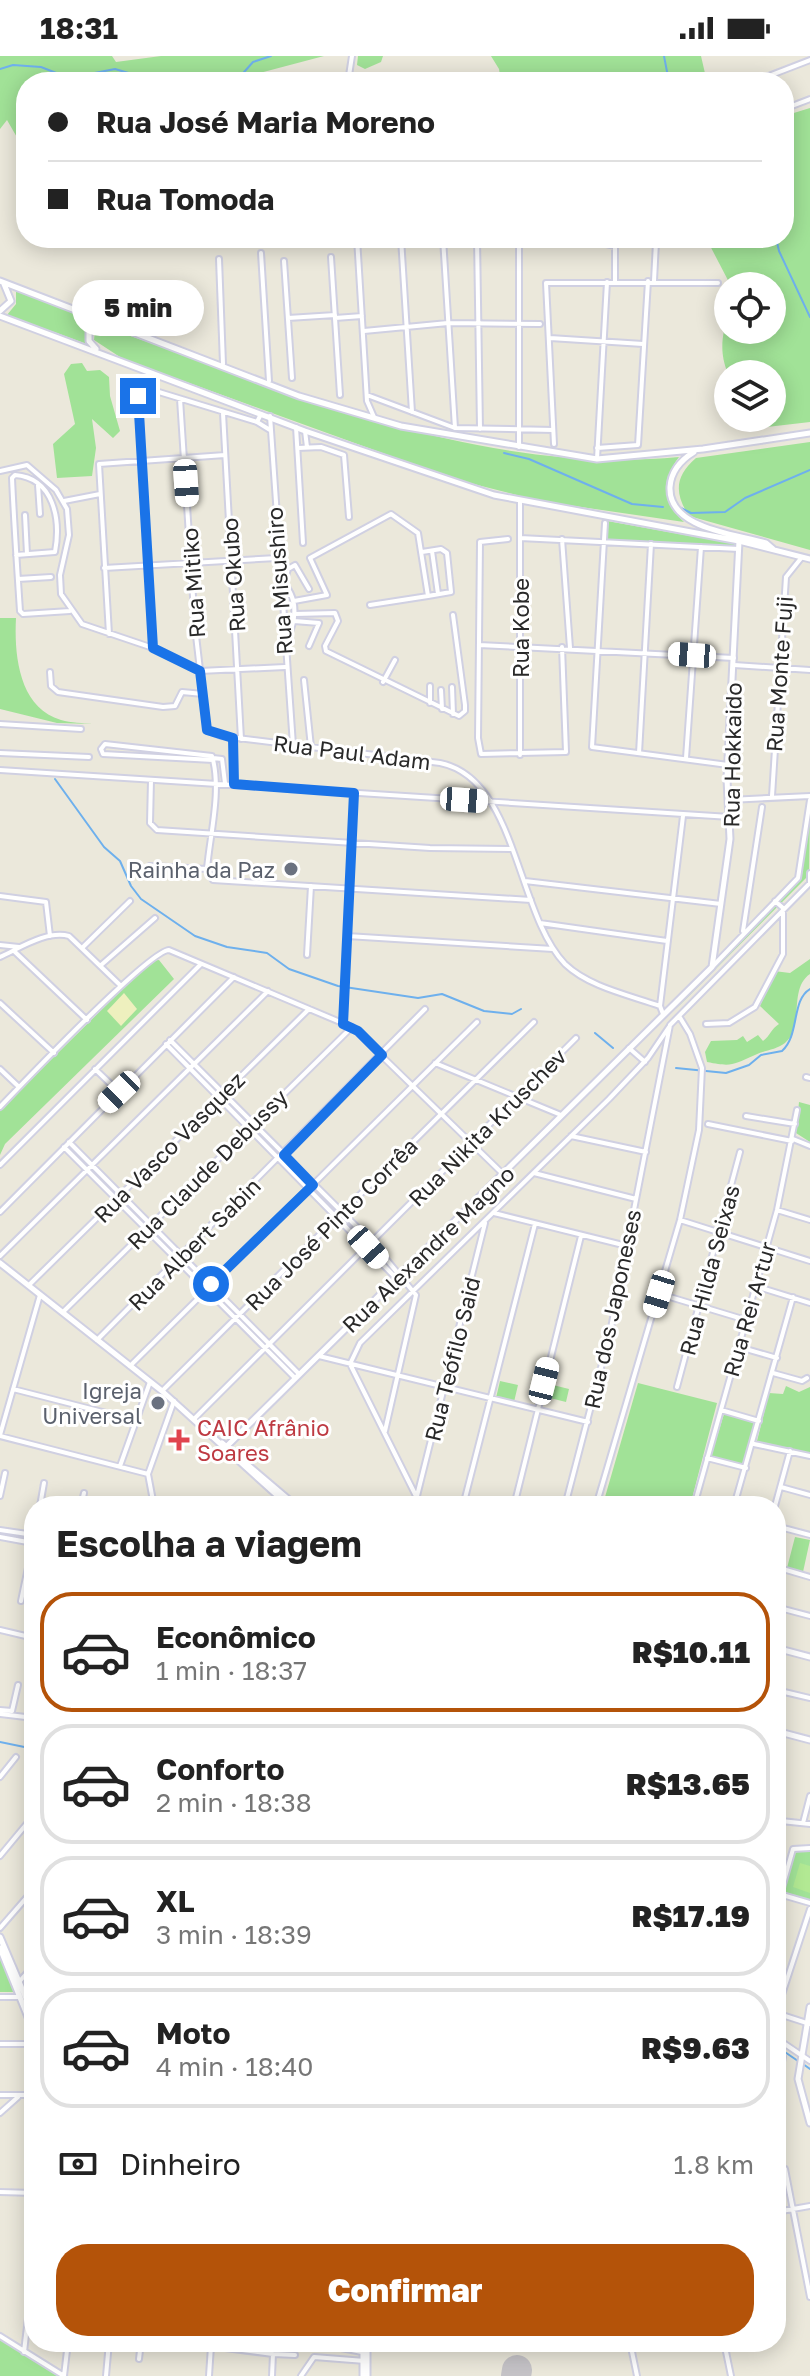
<!DOCTYPE html>
<html lang="pt">
<meta charset="utf-8">
<style>
body{margin:0;font-family:"Golos Text",sans-serif;background:#f2f2f2;color:#222;height:100vh;display:flex;flex-direction:column;font-size:30px;white-space:nowrap}
*{box-sizing:border-box;margin:0}
p{font-size:26px;color:#767676}
.icon{flex:none;width:44px;height:44px;fill:none;stroke:currentColor;stroke-width:2;stroke-linecap:round;stroke-linejoin:round}
.map{position:relative;flex:1;overflow:hidden}
.side{position:absolute;left:24px;top:1440px;width:762px;height:856px;display:flex;flex-direction:column;background:#fff;border-radius:32px;box-shadow:0 4px 20px #0003}
.side>*{flex:none}
.banner{position:absolute;left:16px;top:16px;width:778px;height:176px;border-radius:32px;box-shadow:0 4px 20px #0003;display:grid;align-content:center;height:176px;padding:0 32px;background:#fff}
.tools{position:absolute;left:714px;top:216px;display:grid;gap:16px}
.tools a{display:grid;place-items:center;width:72px;height:72px;border-radius:50%;background:#fff;box-shadow:0 4px 20px #0003;font-size:40px}
.end{position:absolute;width:36px;height:36px;margin:-18px;border:10px solid #1a73e8;background:#fff;box-shadow:0 0 0 4px #fff}
.from{border-radius:50%}
.bubble{position:absolute;height:56px;border-radius:28px;background:#fff;box-shadow:0 4px 20px #0003;font-size:26px;font-weight:800;line-height:56px;text-align:center}
.car{position:absolute;width:24px;height:48px;margin:-24px -12px;border-radius:10px;box-shadow:0 0 6px 2px #0007;background:linear-gradient(#fff 24%,#345 0 40%,#fff 0 76%,#345 0 86%,#fff 0)}
.banner b{display:flex;align-items:center;gap:28px;height:76px;font-size:30px}
.banner b+b{border-top:2px solid #e0e0e0}
.banner i{width:20px;height:20px;background:#222}
ul{padding:0;list-style:none}
li{display:flex;align-items:center;gap:24px;height:120px;margin:0 16px 12px;padding:0 16px;border:4px solid #e0e0e0;border-radius:32px}
li div{flex:1}
li b{display:block;font-size:30px}
li em{font-style:normal;font-weight:800}
li.on{border-color:#b45309}
li>.icon{width:72px;height:72px;stroke-width:1.5}
h2{padding:0 32px;font-size:36px;line-height:96px}
.pay{display:flex;align-items:center;gap:20px;height:88px;padding:0 32px;font-size:30px}
.pay p{margin-inline-start:auto}
.cta{display:flex;gap:16px;margin-top:auto;padding:16px 32px}
.cta a{flex:1;height:92px;border-radius:32px;background:#b45309;color:#fff;font-size:32px;font-weight:800;line-height:92px;text-align:center}
.status{display:flex;justify-content:space-between;align-items:center;height:56px;padding:0 40px;background:#fff;direction:ltr}
.status svg{height:22px;fill:currentColor}
.map>svg:first-child{display:block}
</style>
<div class="status"><b>18:31</b><svg viewBox="0 0 49 12"><path d="M0 12V9h3v3zM5 12V6h3v6zM10 12V3h3v9zM15 12V0h3v12zM26 1h20v11H26zM47 4h2v5h-2z"/></svg></div>
<div class="map">
<svg width="810" height="2320" viewBox="0 0 810 2320">
<rect width="100%" height="100%" fill="#ebe8db"/>
<path fill="#a1e297" d="M0 0H112L116 6 161 0H324L252 19 250 26H26V97L7 64 0 73Z
M358 0H383L381 6 365 13 357 9Z
M491 0H701L707 26H501L499 13Z
M810 52V366L767 371 753 362H772V318H728C719 295 722 281 728 258V274H772V230H731L706 182H784V60Z
M16 234 97 265 88 273 87 288 7 259 16 248Z
M105 271C291 335 478 420 679 401 662 423 664 447 684 466L540 445 454 423 123 303 94 284 95 274Z
M82 307 87 315 100 314 109 321 110 340 120 375 113 382 92 363 96 392 92 420 57 422 53 388 75 368 64 318 71 308Z
M810 386V494L689 460C674 437 675 420 696 402Z
M607 465 735 488V491L606 483Z
M0 562H16C14 599 19 652 61 664 71 667 83 667 93 668L57 667 0 653Z
M810 754 809 819 675 954 802 819Z
M810 903V918C788 933 805 970 785 987 776 994 765 994 755 999 732 1009 732 1011 707 1006L705 996 711 985 737 984 743 980 747 986 758 979 763 985C770 980 771 973 779 968L760 950 774 915 790 917Z
M159 904 174 923 5 1088 0 1099V1054L151 905Z
M799 1046 810 1049V1086L796 1077Z
M500 1325 518 1329 514 1346 496 1342Z
M638 1327 717 1347 690 1450 603 1448Z
M549 1328 569 1333 566 1346 546 1341Z
M786 1330 799 1336 810 1331V1398L757 1385 769 1337 783 1338Z
M724 1358 754 1367 743 1408 711 1400Z
M795 1481 810 1484 803 1516 787 1512Z
M800 1794 810 1796V1845L783 1835 794 1798Z
M0 1895 17 1936H0Z
M0 2282 64 2320H0Z"/>
<path fill="#eef0be" d="M124 937 137 953 121 970 107 955Z"/>
<path fill="#b2e993" d="M800 1807 810 1810V1837L793 1831Z"/>
<g fill="none" stroke-linecap="round" stroke-linejoin="round">
<path stroke="#6eb0ed" stroke-width="2" d="M664 0 669 26
M0 13 13 9 41 11 69 22 115 13 159 26
M226 26 237 24 253 6 271 0
M776 182 779 195 810 261
M504 397 529 403 632 448 663 451
M679 451 691 457 725 456 745 442 810 414
M55 723 104 791 120 805 131 830 141 843 195 880 227 891 267 897 289 913 338 930 418 942 442 938 484 955 512 958 521 953
M595 977 613 992
M676 1012 726 1017 749 1009 761 999 782 995C800 979 791 944 810 933
M0 1686 34 1693
M776 1990 798 2005
M803 2008 810 2013"/>
<path stroke="#c5c3c7" stroke-width="30" d="M516 2320 517 2314"/>
<defs>
<path id="minor" d="M348 26 352 0
M753 26 810 4
M784 53 810 43
M357 182 367 345 374 361
M401 182 412 356
M443 182 455 372
M477 182 480 373
M558 182 563 188 602 187 615 190V225
M261 197 269 325
M331 201 340 339
M219 203 223 308
M284 205 292 322
M654 225 656 186 696 185
M288 262 335 259
M335 262 362 260
M364 275 448 267 540 268
M550 282 643 288
M367 339 455 372 553 374
M180 343 195 571 207 674 221 680 440 707C517 722 516 857 565 908 589 931 629 939 660 950L663 958
M223 357 241 683
M270 360 293 689
M257 366 270 374
M296 371 303 487
M305 375 307 391
M554 388 546 227H718
M519 391V182
M298 392 321 391 344 399 349 461
M597 392 638 389 648 225
M597 403 607 226
M0 415 27 409 56 434 67 453 69 479 60 519 61 538 82 568 153 592 200 615 285 611
M38 429 40 458
M64 445 100 438
M25 459 27 498
M605 467 592 691 728 709
M520 482 739 493
M508 483 480 486 478 682 481 698 566 696 562 591
M562 483 570 592
M432 495 438 538
M422 496 441 493 447 497 451 536 428 540
M16 499 55 496C61 464 54 422 15 419L12 422C14 466 17 510 20 555L23 558 70 555
M104 512 277 502
M279 522C299 541 298 563 285 586
M18 523 51 521
M284 527 288 513 295 509 309 533
M294 545 327 539 310 502 391 458 418 477 428 540 370 549
M295 558 335 557 338 565 325 590 326 595 459 660 465 655V649L453 559
M294 565 319 567 309 590
M109 578 99 408 225 399
M479 589 734 602
M153 592 138 337 149 333 257 366 261 358
M734 609 810 614
M50 616 51 630 58 636 163 651 175 650 182 636 203 638
M304 624 311 691
M383 626 395 604
M452 631 453 658
M441 634 442 653
M430 647V630
M0 668 81 673
M233 683 234 728
M0 697 89 701
M639 697 651 488
M520 699V446
M213 702 222 703 225 727
M686 702 701 491
M213 704 103 698 101 693 105 688 212 700C222 734 210 778 207 813L213 824 531 844
M0 714 730 761
M151 724 150 767 157 774 430 792 511 793
M772 740 786 521 802 501
M729 744 810 740
M150 810 207 813
M525 825 721 848
M0 840 46 846 50 880
M540 867 667 885
M743 875 762 751
M347 880 553 893
M0 889 19 891
M82 892 130 845
M14 895 87 964
M307 899 311 830
M0 901C20 892 47 874 69 880L121 930
M100 910 155 862
M713 910 798 822 810 744
M0 947 54 997
M660 950 683 760
M343 968 354 737
M706 968 729 967 755 951 783 898V852L775 845
M170 984 372 1186 416 1239 385 1375
M166 988 396 1222
M629 992 645 1006
M435 1007 561 1059
M0 1013 19 1031
M95 1013 119 1036
M806 1021 810 1022
M0 1051C22 1028 150 894 169 894L352 971 503 1118
M746 1060 795 1068
M708 1068 792 1085
M571 1080 646 1096
M793 1083 810 1090
M69 1086 299 1318
M64 1091 295 1322
M0 1109 201 908
M534 1117 636 1143
M777 1154 810 1164
M0 1156 234 921
M494 1157 627 1190
M680 1164 810 1205
M0 1200 268 935
M29 1229 309 953
M755 1230 810 1247
M660 1238 746 1264
M63 1256 352 971
M97 1284 425 953
M739 1291 777 1302
M319 1300 588 1366
M350 1308 360 1287 609 1043 648 1002 669 971
M350 1308 421 1450
M130 1310 477 966
M773 1317 802 1325 807 1322
M677 1331 740 1096
M13 1333 134 1364
M162 1335 534 966
M721 1354 759 1365
M194 1363 576 982
M0 1379 40 1239
M0 1380 148 1418
M754 1388 810 1400
M707 1402 746 1412
M120 1410 150 1326
M781 1431 810 1439
M0 1440 5 1417
M417 1440 485 1167
M40 1450 44 1427
M81 1450 84 1437
M121 1450 122 1448
M154 1450 148 1418 174 1345
M463 1450 535 1168
M514 1450 581 1180
M565 1450 610 1277 670 969 810 827V817
M596 1450 680 1164 699 1074 702 1012 690 978 679 960
M694 1450 777 1154 797 1054
M734 1450 793 1241
M775 1450 790 1395
M776 1470 810 1479
M0 1474 34 1479
M0 1481 33 1487
M776 1511 810 1521
M21 1545 34 1483
M776 1551 810 1560
M0 1574 34 1582
M776 1634 810 1642
M0 1654 12 1655 18 1629
M0 1658 34 1662
M776 1703 783 1677
M0 1721 16 1701
M781 1765 810 1768
M803 1767 810 1740
M0 1800 34 1759
M779 1838 810 1847
M776 1853 793 1793 810 1792
M0 1872 34 1833
M19 1926 34 1909
M0 1941H20
M776 1957 810 1853
M776 1957 810 1968
M776 1982 810 2005
M0 1988H34
M776 2035 783 2001
M0 2039H34
M0 2057 18 2041
M785 2113 810 2241
M0 2136 34 2137
M776 2156 810 2150
M0 2280 64 2320
M178 2286 273 2298 272 2320
M310 2286 362 2296
M630 2286 637 2320
M724 2286 731 2320
M24 2296 34 2210
M273 2298 295 2299
M139 2303 141 2286
M64 2320 68 2286
M106 2320 109 2286
M209 2320 211 2290
M301 2320 314 2301 365 2305"/>
<path id="tertiary" d="M226 1391 712 911 730 783 727 723 739 485
M810 1951 798 2023 810 2067"/>
<path id="secondary" d="M0 225 299 340 401 370 597 403 703 393 810 377
M0 255 11 245 4 228
M0 260 305 375 494 439 739 485 810 503
M96 293 89 285V275L108 266
M694 396C681 404 671 415 670 431 668 473 736 478 766 487L773 493
M0 1207 162 1335 289 1450
M222 1387 296 1450
M776 1592 810 1601
M776 1675 810 1684
M0 1881 34 1961
M0 1892 34 1976
M363 2320V2286
M367 2320V2286"/>
</defs>
<use href="#minor" stroke="#d0d0e2" stroke-width="8"/>
<use href="#tertiary" stroke="#d0d0e2" stroke-width="9"/>
<use href="#secondary" stroke="#d0d0e2" stroke-width="9"/>
<use href="#minor" stroke="#fff" stroke-width="4"/>
<use href="#tertiary" stroke="#fff" stroke-width="5"/>
<use href="#secondary" stroke="#fff" stroke-width="5"/>
</g>
<g fill="none" stroke-linecap="round" stroke-linejoin="round">
<path stroke="#1a73e8" stroke-width="10" d="M138 340 153 592 200 615 207 674 233 682 234 728 354 737 343 968 358 975 382 999 284 1099 313 1129 211 1228"/>
</g>
<g fill="#6b7280" stroke="#fff" stroke-width="3">
<circle cx="291" cy="813" r="8"/>
<circle cx="158" cy="1347" r="8"/>
</g>
<path fill="#e0444e" stroke="#fff" stroke-width="3" d="M175 1372h8v8h8v8h-8v8h-8v-8h-8v-8h8z"/>
<g text-anchor="middle" dominant-baseline="central" stroke-width="6" stroke-linejoin="round" paint-order="stroke">
<g font-size="22" fill="#292929" stroke="#fff">
<text transform="translate(233 519) rotate(-94)">Rua Okubo</text>
<text transform="translate(279 525) rotate(-94)">Rua Misushiro</text>
<text transform="translate(193 527) rotate(-94)">Rua Mitiko</text>
<text transform="translate(520 572) rotate(-90)">Rua Kobe</text>
<text transform="translate(779 618) rotate(-86)">Rua Monte Fuji</text>
<text transform="translate(352 696) rotate(7)">Rua Paul Adam</text>
<text transform="translate(732 699) rotate(-89)">Rua Hokkaido</text>
<text transform="translate(487 1071) rotate(-45)">Rua Nikita Kruschev</text>
<text transform="translate(169 1091) rotate(-45)">Rua Vasco Vasquez</text>
<text transform="translate(207 1113) rotate(-45)">Rua Claude Debussy</text>
<text transform="translate(331 1168) rotate(-45)">Rua José Pinto Corrêa</text>
<text transform="translate(194 1188) rotate(-45)">Rua Albert Sabin</text>
<text transform="translate(428 1193) rotate(-44)">Rua Alexandre Magno</text>
<text transform="translate(709 1214) rotate(-75)">Rua Hilda Seixas</text>
<text transform="translate(612 1253) rotate(-78)">Rua dos Japoneses</text>
<text transform="translate(749 1253) rotate(-74)">Rua Rei Artur</text>
<text transform="translate(452 1303) rotate(-76)">Rua Teófilo Said</text>
</g>
<g font-size="22" fill="#5b616d" stroke="#fff" text-anchor="end">
<text x="275" y="813">Rainha da Paz</text>
<text x="142" y="1334">Igreja<tspan x="142" dy="25">Universal</tspan></text>
</g>
<g font-size="22" fill="#be3a42" stroke="#fff" text-anchor="start">
<text x="197" y="1371">CAIC Afrânio<tspan x="197" dy="25">Soares</tspan></text>
</g>
</g>
</svg>
<div class="tools">
<a><svg class="icon" aria-label="locate" viewBox="0 0 24 24"><circle cx="12" cy="12" r="6"/><path d="M12 2v4M12 18v4M2 12h4M18 12h4"/></svg></a>
<a><svg class="icon" aria-label="layers" viewBox="0 0 24 24"><path d="M12 4l9 5-9 5-9-5zM3 14l9 5 9-5"/></svg></a>
</div>
<i class="end from" style="left:211px;top:1228px"></i>
<i class="end" style="left:138px;top:340px"></i>
<div class="bubble" style="left:72px;top:224px;width:132px">5 min</div>
<i class="car" style="left:186px;top:427px;rotate:176deg"></i>
<i class="car" style="left:692px;top:599px;rotate:274deg"></i>
<i class="car" style="left:464px;top:744px;rotate:94deg"></i>
<i class="car" style="left:119px;top:1036px;rotate:226deg"></i>
<i class="car" style="left:368px;top:1191px;rotate:138deg"></i>
<i class="car" style="left:659px;top:1238px;rotate:197deg"></i>
<i class="car" style="left:544px;top:1325px;rotate:14deg"></i>
<div class="banner">
<b><i class="from"></i>Rua José Maria Moreno</b>
<b><i></i>Rua Tomoda</b>
</div>
<section class="side">
<h2>Escolha a viagem</h2>
<ul>
<li class="on"><svg class="icon" aria-label="car" viewBox="0 0 24 24"><path d="M5 17H2v-5l4-1 3-4h7l3 4 3 1v5h-3M9 17h6M6 11h13"/><circle cx="7" cy="17" r="2"/><circle cx="17" cy="17" r="2"/></svg><div><b>Econômico</b><p>1 min · 18:37</p></div><em>R$10.11</em></li>
<li><svg class="icon" aria-label="car" viewBox="0 0 24 24"><path d="M5 17H2v-5l4-1 3-4h7l3 4 3 1v5h-3M9 17h6M6 11h13"/><circle cx="7" cy="17" r="2"/><circle cx="17" cy="17" r="2"/></svg><div><b>Conforto</b><p>2 min · 18:38</p></div><em>R$13.65</em></li>
<li><svg class="icon" aria-label="car" viewBox="0 0 24 24"><path d="M5 17H2v-5l4-1 3-4h7l3 4 3 1v5h-3M9 17h6M6 11h13"/><circle cx="7" cy="17" r="2"/><circle cx="17" cy="17" r="2"/></svg><div><b>XL</b><p>3 min · 18:39</p></div><em>R$17.19</em></li>
<li><svg class="icon" aria-label="car" viewBox="0 0 24 24"><path d="M5 17H2v-5l4-1 3-4h7l3 4 3 1v5h-3M9 17h6M6 11h13"/><circle cx="7" cy="17" r="2"/><circle cx="17" cy="17" r="2"/></svg><div><b>Moto</b><p>4 min · 18:40</p></div><em>R$9.63</em></li>
</ul>
<div class="pay"><svg class="icon" aria-label="cash" viewBox="0 0 24 24"><path d="M3 7h18v10H3z"/><circle cx="12" cy="12" r="2"/></svg>Dinheiro<p>1.8 km</p></div>
<div class="cta"><a>Confirmar</a></div>
</section>
</div>
